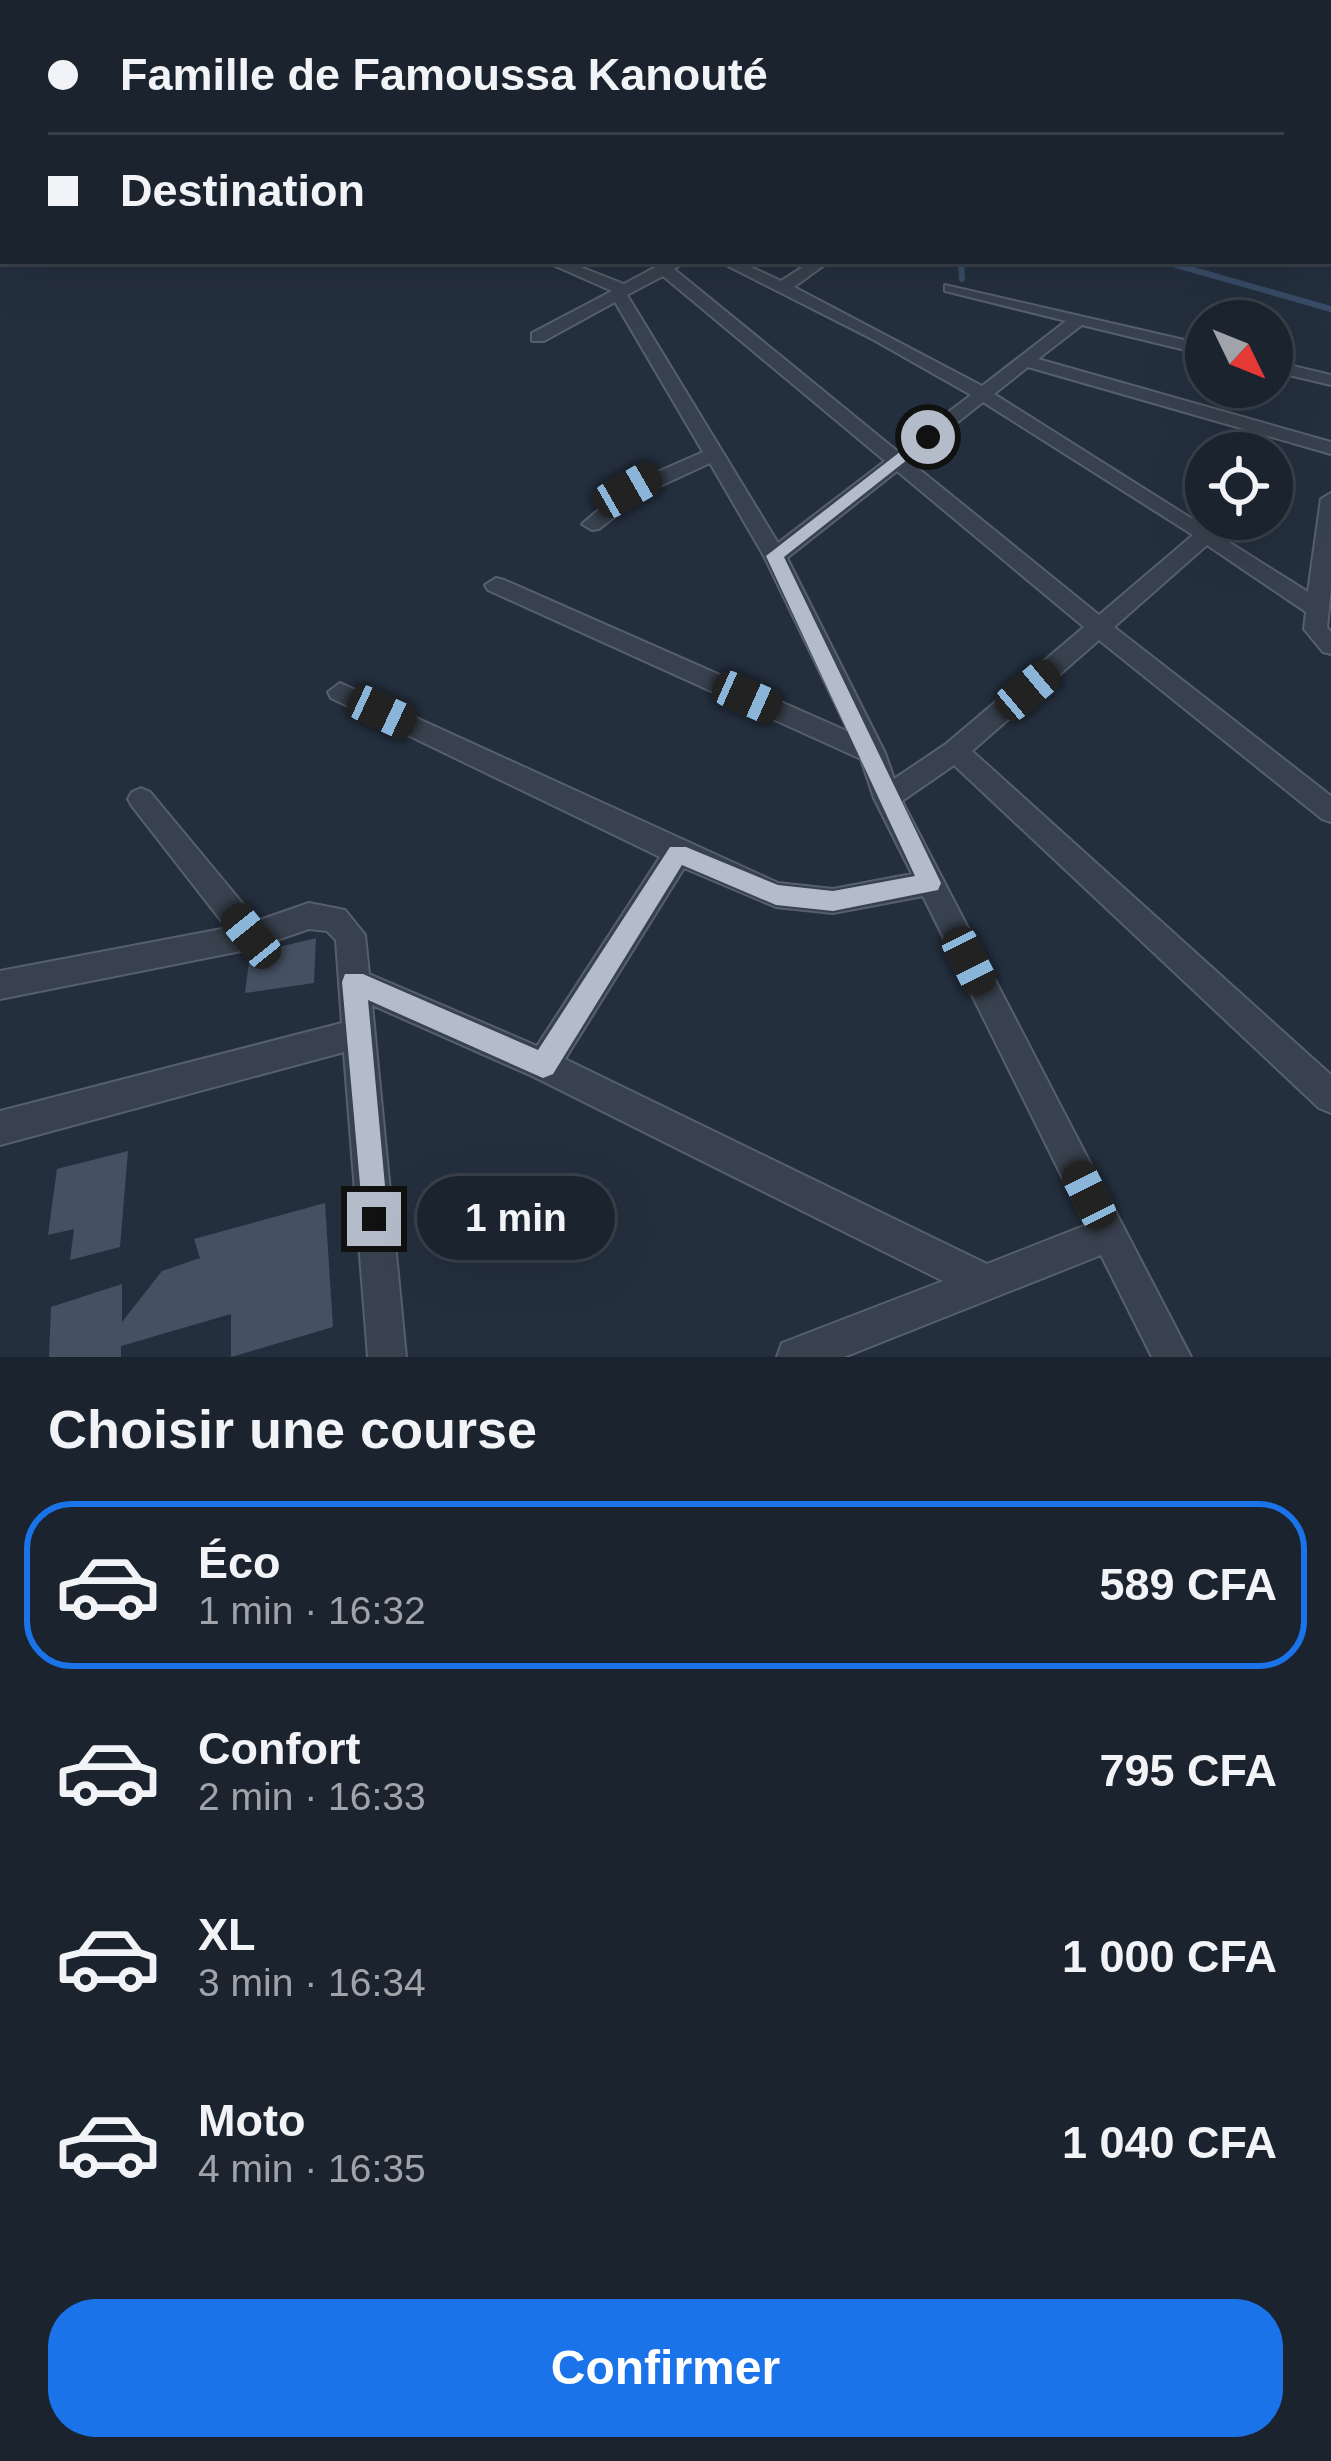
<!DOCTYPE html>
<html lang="fr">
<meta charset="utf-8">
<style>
body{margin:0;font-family:Arial,sans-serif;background:#282f3a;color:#f1f3f6;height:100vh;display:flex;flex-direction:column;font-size:45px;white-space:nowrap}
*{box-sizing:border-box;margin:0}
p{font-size:39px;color:#a0a4aa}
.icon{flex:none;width:66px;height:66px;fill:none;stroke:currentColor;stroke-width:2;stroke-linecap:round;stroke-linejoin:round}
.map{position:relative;height:1357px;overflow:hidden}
.sheet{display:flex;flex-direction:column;background:#1b232e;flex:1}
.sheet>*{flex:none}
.banner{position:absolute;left:0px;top:0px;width:1332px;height:264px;box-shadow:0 12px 48px #0002,0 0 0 3px #39404a;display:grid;align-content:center;height:264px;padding:0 48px;background:#1b232e}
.needle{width:78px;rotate:133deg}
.tools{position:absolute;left:1185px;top:300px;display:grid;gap:24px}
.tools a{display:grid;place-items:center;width:108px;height:108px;border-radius:50%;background:#1b232e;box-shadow:0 12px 48px #0002,0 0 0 3px #39404a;font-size:60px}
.end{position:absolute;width:54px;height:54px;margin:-27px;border:15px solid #b4bcc9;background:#111;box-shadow:0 0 0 6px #111}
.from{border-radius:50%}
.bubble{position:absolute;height:84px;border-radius:42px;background:#1b232e;box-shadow:0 12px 48px #0002,0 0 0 3px #39404a;font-size:39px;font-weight:700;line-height:84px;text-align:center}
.car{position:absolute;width:36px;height:72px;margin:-36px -18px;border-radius:15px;box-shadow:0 0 9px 3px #0007;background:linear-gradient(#222 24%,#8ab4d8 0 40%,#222 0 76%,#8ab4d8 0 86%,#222 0)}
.banner b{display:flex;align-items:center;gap:42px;height:114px;font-size:45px}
.banner b+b{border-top:3px solid #39404a}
.banner i{width:30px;height:30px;background:#f1f3f6}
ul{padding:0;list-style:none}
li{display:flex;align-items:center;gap:36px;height:168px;margin:0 24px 18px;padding:0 24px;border:6px solid transparent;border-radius:48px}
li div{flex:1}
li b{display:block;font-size:45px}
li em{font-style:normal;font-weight:700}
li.current{border-color:#1a73e8}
li>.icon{width:108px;height:108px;stroke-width:1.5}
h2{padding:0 48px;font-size:54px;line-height:144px}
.action{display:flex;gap:24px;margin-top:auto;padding:24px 48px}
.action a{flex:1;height:138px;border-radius:48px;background:#1a73e8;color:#fff;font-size:48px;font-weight:700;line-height:138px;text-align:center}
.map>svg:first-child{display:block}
</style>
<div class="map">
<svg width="1331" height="1357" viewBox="0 0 1331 1357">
<rect width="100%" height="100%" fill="#242f3e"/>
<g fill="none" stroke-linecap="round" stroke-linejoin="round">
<path stroke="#394c67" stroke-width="4.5" d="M1162 261 1180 266
M960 266 962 261"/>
<path stroke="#394c67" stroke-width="6" d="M961 263 962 279
M1169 263 1331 309"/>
<path fill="#394c67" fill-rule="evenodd" d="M0 66H3V80H0Z"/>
</g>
<path fill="#455162" d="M316 938 314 983 245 993 250 954Z
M128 1151 120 1247 70 1260 74 1229 48 1235 57 1169Z
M325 1203 333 1327 231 1357V1314L121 1346V1357H49L51 1307 122 1284V1322L162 1271 200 1258 194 1239Z"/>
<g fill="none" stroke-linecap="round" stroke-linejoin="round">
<defs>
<path id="street" d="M1324 0 1328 1 1330 3 1329 4 1310 1Z
M0 6 3 7V13L0 12Z
M0 118H3V126H0Z
M1329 215H1331V223H1329Z
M544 261H565L624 284 667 261H686L674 269 897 451 971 395 874 340 718 261H738L781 281 812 261H830L794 287 982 386 1066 321 945 291V285L1206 345V355L1082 325 1038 359 1331 442V454L1028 367 994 394 1308 592 1321 499 1331 493V589L1327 627 1331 632V654L1323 652 1304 629 1306 612 1207 545 1114 627 1331 796V822L1322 819 1099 640 972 751 1331 1075V1113L1319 1108 954 765 902 801 1191 1357H1152L1101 1255 844 1357H777L782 1343 943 1281 532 1076 372 1005 406 1357H368L344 1052 0 1145V1111L342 1023 336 940 327 931 309 929 251 949 0 999V971L227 928 132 806 128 799 132 792 141 788 150 792 257 921 309 903 345 910 365 935 369 974 537 1046 660 857 331 698 328 692 340 683 778 883 833 889 912 874 874 798 861 759 488 590 485 585 496 578 504 580 849 732 764 556 710 463 643 494 599 529 592 530 582 524 628 485 703 452 615 302 544 341H532V333L612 291ZM663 276 885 461 778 543 627 295ZM983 402 1193 535 1099 615 909 461ZM897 471 1084 627 946 744 894 779 885 753 787 558ZM684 868 776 907 833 913 923 896 1086 1225 987 1264 565 1059Z
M1272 361 1331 375V385L1272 371Z"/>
<path id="secondary" d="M3 170V182L0 183V171Z"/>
</defs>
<use href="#street" stroke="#565f6c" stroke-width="4"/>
<use href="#secondary" stroke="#565f6c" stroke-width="4"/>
<use href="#street" fill="#38414e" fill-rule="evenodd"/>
<use href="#secondary" fill="#465061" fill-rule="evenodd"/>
</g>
<path fill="#b4bcc9" d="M923 434 936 437 784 557 941 883 938 890 833 911 776 905 682 865 553 1074 543 1078 368 1000 388 1219 384 1229 374 1233 364 1229 342 982 345 974H363L538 1050 670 847H686L778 885 833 891 915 876 766 556Z"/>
</svg>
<div class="tools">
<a><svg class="needle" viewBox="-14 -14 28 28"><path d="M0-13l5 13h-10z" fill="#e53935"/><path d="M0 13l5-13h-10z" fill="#a0a4aa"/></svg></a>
<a><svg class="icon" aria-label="locate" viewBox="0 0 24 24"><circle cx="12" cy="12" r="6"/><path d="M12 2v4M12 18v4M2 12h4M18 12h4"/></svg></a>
</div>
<i class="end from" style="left:928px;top:437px"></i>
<i class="end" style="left:374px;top:1219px"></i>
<div class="bubble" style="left:417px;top:1176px;width:198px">1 min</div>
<i class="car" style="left:628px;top:490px;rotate:60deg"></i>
<i class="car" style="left:1028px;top:690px;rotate:50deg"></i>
<i class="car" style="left:747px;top:697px;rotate:114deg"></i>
<i class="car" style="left:382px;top:712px;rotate:115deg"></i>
<i class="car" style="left:251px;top:936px;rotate:321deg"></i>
<i class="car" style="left:969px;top:961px;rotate:153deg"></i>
<i class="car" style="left:1089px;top:1195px;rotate:333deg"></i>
<div class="banner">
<b><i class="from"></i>Famille de Famoussa Kanouté</b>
<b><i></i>Destination</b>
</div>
</div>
<section class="sheet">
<h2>Choisir une course</h2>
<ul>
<li class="current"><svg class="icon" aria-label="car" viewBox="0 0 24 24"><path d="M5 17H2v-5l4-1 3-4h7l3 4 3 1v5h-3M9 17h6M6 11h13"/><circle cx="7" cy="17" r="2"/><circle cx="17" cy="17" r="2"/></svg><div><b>Éco</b><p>1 min · 16:32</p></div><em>589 CFA</em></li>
<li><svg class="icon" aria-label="car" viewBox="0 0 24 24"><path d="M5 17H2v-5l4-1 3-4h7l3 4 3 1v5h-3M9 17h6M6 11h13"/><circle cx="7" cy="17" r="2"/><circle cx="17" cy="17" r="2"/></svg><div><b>Confort</b><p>2 min · 16:33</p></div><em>795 CFA</em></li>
<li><svg class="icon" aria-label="car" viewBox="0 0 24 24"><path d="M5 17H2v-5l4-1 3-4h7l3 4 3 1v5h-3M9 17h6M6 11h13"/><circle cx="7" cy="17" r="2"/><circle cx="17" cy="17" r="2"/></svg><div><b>XL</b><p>3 min · 16:34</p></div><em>1 000 CFA</em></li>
<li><svg class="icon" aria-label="car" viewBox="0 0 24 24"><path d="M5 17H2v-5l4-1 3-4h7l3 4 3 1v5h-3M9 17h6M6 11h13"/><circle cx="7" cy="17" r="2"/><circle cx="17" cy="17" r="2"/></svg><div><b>Moto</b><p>4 min · 16:35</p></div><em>1 040 CFA</em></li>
</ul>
<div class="action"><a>Confirmer</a></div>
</section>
